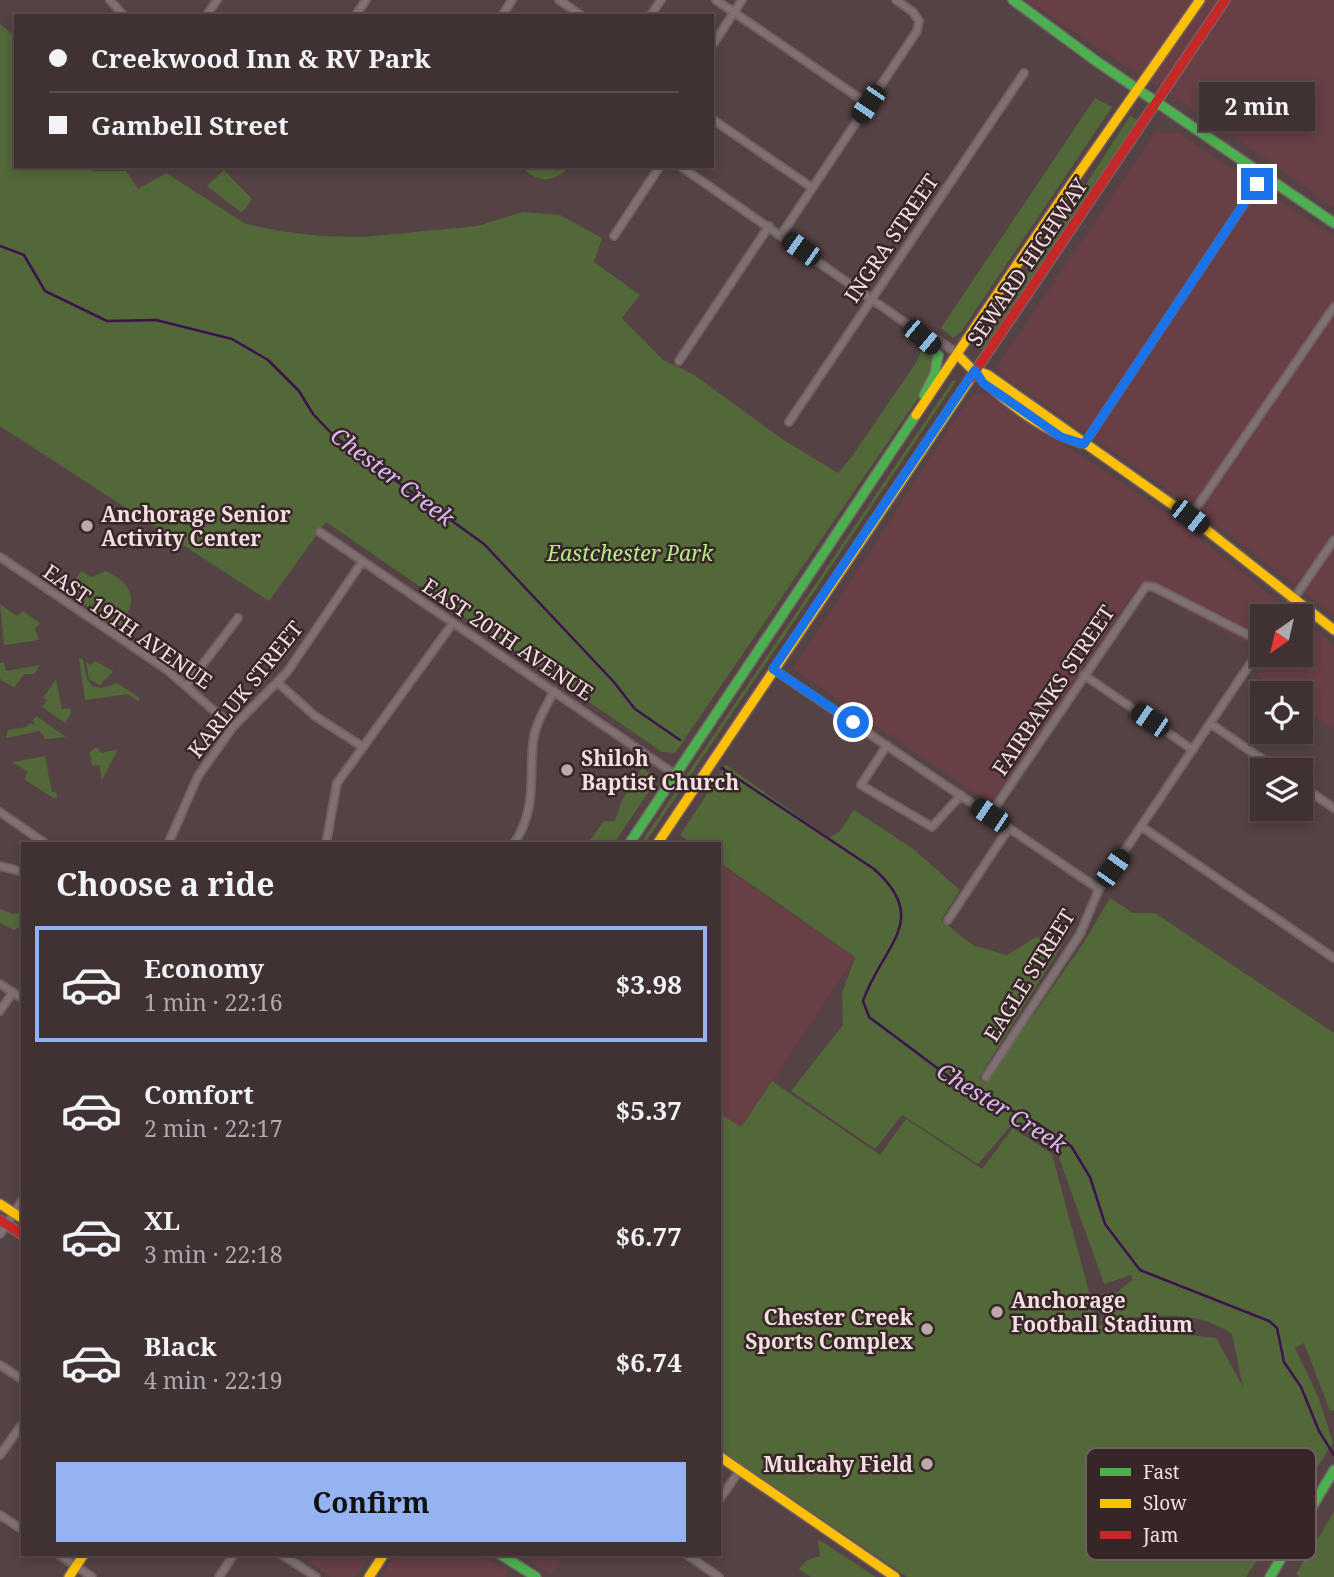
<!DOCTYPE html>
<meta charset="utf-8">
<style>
body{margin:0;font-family:"Noto Serif",serif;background:#4b3e3f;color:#f1f3f6;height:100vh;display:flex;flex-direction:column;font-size:26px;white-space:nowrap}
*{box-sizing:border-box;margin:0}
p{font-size:23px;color:#aeaaac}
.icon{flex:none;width:38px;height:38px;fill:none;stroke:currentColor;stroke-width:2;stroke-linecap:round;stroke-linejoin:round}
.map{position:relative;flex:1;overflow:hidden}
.panel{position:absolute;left:21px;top:842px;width:700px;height:714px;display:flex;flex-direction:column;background:#403233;border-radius:0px;box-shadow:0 4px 10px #0003,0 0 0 2px #594d4e}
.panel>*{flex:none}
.banner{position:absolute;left:14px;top:14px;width:700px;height:154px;border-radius:0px;box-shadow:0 4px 10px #0003,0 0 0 2px #594d4e;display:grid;align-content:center;height:154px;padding:0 35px;background:#403233}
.needle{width:46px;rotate:214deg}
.fabs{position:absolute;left:1250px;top:604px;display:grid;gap:14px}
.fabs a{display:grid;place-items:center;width:63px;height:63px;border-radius:0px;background:#403233;box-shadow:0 4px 10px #0003,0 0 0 2px #594d4e;font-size:35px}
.end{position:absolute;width:32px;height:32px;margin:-16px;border:9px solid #1a73e8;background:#fff;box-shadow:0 0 0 4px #fff}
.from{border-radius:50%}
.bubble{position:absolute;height:49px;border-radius:0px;background:#403233;box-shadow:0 4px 10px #0003,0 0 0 2px #594d4e;font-size:23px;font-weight:700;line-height:49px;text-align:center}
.car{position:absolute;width:21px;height:42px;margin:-21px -10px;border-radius:9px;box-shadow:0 0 5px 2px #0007;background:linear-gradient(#222 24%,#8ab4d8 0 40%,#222 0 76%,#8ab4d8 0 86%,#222 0)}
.banner b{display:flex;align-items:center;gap:24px;height:66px;font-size:26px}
.banner b+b{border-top:2px solid #594d4e}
.banner i{width:18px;height:18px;background:#f1f3f6}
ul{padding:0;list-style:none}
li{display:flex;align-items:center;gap:21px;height:116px;margin:0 14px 10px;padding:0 21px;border:4px solid transparent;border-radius:0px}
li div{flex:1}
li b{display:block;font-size:26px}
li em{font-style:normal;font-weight:700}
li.active{border-color:#95b2f1}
li>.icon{width:63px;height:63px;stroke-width:1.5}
h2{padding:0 35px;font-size:32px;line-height:84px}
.button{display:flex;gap:14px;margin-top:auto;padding:14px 35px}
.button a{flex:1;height:80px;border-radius:0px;background:#95b2f1;color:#111;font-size:28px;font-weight:700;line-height:80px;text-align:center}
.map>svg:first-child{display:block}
</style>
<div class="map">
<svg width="1334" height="1577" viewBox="0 0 1334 1577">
<rect width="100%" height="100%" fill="#554244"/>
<path fill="#673f45" d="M1026 0H1334V208L1262 156Z
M1155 132 1178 133 1334 236V615L1187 503 999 373 997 367Z
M987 392 1171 516 1297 616H1262V654H1300V619L1334 645V730L1300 706V693H1283L1258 675 1249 644 1153 593 1136 590 992 805 793 669 971 396Z
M719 864 855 957 741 1129 719 1114Z
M298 1554H371L355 1577H332Z
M396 1554H479L507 1571 508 1577H381Z
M519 1554H565L551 1575Z"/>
<path fill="#526838" d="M0 24 16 37V166H90L93 171H126L138 189 166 173 246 224 280 231 320 236 364 237 477 226 523 212 560 215 602 238 594 262 640 295 622 318 663 360 693 374 782 439 838 473 850 459 916 363 924 345 934 356 925 388 675 753 662 752 326 522 269 601 0 426Z
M1095 98 1112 107 961 332 953 338 941 328Z
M1130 116 1137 120 982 350 980 348Z
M521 166H569C556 183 536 184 521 166Z
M224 170 252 199 242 213 207 186Z
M953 380 956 381 645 843H641Z
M81 571 91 577 106 571C125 580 137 592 128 613L132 620 124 632 66 592Z
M0 604 17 616 23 611 40 623 35 629 39 640 4 645Z
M79 657 83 660 87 679 92 686 101 688 117 683 140 698 138 701 128 694 85 700Z
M95 661 113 671 100 685 89 679 86 662 91 665Z
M4 662 6 671 40 665 34 674H24L14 688 0 679V663Z
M56 679 62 709 70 708 71 713 65 723 42 707 47 700 43 698Z
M36 716 66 737 45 739 40 731 6 738 8 730 26 727 31 723 35 725 33 720Z
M96 747 102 753 118 749 102 780 99 765 92 766 90 752Z
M45 756 52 792H56L57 797 53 798 24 779 28 772 12 762Z
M726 765 829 838 840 831 854 810 912 848 960 890 941 920 974 946 1007 955 1036 937 1060 948 979 1078 986 1083 1084 942 1110 898 1133 913H1155L1334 1033V1410L1330 1411 1304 1343 1295 1348 1318 1396 1333 1443 1246 1577H907L719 1449V1113L741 1127 772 1081 880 1155 906 1119 982 1169 1013 1128 1052 1154 1098 1325 1216 1338 1243 1387 1232 1334C1192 1306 1146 1317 1100 1321L1110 1304 1109 1299 1132 1280 1131 1275 1104 1284 1056 1149 1014 1122 978 1164 902 1115 875 1149 791 1091 843 1025 842 993 855 957 719 862V844L692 843 680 835Z
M642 768 653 775 654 784 614 843H588L604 821H615L622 800Z
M0 909 13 914 23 913V925L14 930 0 923Z
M1334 1512V1577H1299L1296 1574Z
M818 1539 876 1577H811L799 1569 807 1560 820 1556Z"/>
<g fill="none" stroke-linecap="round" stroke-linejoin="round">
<path stroke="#3c134f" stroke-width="2.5" d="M0 246 24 255 45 291 107 321 156 320 232 339 268 360 299 391 313 414 334 436 484 544 613 681 635 709 680 740
M722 768 874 869C932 920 882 946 863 1001L869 1017 960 1085 1037 1123 1071 1146 1090 1177 1105 1224 1140 1270 1269 1321 1277 1328 1284 1362 1301 1387 1319 1431 1334 1455"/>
<defs>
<path id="street" d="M110 0 124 16
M559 0 582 16
M716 0 868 104
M206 16 217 0
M355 16 366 0
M502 16 512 0
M650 16 661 0
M712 46 742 0
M712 119 811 187
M680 166 920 333H927L957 353
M781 235 917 31 919 21 913 12 896 0
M614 236 660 166
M679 361 769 226
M789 422 1024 73
M1084 444 1263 175
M1190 517 1334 307
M320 532 676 775
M0 557 166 669 233 727
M1282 616 1334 540
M773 669 1099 889
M1084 675 1193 750
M277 682 315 716 363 747
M187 685 238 618
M1211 724 1278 770
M887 745 861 785 932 827 961 795
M1300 785 1334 808
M0 812 46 844
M990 815 1146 586 1154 587 1262 642
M1142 827 1334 958
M168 844 198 776 233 727 287 672 362 562
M326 844 337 783 453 623
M514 844C537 807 529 782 533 742 535 724 546 707 554 691
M0 866 23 872
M948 920 1009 828
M0 984 23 999
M0 1011 13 992
M986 1077 1080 934 1099 889 1262 646
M0 1234 23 1199
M0 1365 23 1380
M0 1455 23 1423
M719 1500 740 1470
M0 1515 23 1530
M58 1554 92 1577
M281 1554 316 1577
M686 1554 719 1577
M219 1577 234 1554"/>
<path id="fast" d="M1013 0 1096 61 1334 223
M920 333 938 355 935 373 924 395
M629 844 916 415
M500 1554 536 1577
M1270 1577 1334 1470"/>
<path id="slow" d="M958 355C991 390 1035 429 1082 443
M975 370 988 375 1190 517 1334 630
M916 415 1065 193 1200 0
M657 844 970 379
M0 1204 23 1219
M719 1456 895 1577
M69 1577 84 1554
M369 1577 384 1554"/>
<path id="jam" d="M970 379 1225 0
M0 1220 23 1235"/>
</defs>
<use href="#street" stroke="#726163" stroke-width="10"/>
<use href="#fast" stroke="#726163" stroke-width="12"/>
<use href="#slow" stroke="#726163" stroke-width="12"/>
<use href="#jam" stroke="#726163" stroke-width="12"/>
<use href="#street" stroke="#7f7172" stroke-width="6"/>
<use href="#fast" stroke="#4caf50" stroke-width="9"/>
<use href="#slow" stroke="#ffc107" stroke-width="9"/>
<use href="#jam" stroke="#c62828" stroke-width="9"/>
</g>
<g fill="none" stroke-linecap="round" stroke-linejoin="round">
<path stroke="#1a73e8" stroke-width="9" d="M853 722 773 669 975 370 983 383 1061 437 1084 444 1257 184"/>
</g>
<g fill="#bda8aa" stroke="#372628" stroke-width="2.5">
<circle cx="87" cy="526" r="7"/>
<circle cx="567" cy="770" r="7"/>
<circle cx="997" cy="1312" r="7"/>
<circle cx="927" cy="1329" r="7"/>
<circle cx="927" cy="1464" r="7"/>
</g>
<g text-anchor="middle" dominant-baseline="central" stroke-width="5" stroke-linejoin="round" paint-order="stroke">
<g font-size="21" fill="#f5dfe1" stroke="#372628">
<text transform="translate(891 238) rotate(-56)">INGRA STREET</text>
<text transform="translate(1027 262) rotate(-56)">SEWARD HIGHWAY</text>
<text transform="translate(128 626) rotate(35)">EAST 19TH AVENUE</text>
<text transform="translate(508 639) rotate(34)">EAST 20TH AVENUE</text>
<text transform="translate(245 689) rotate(-51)">KARLUK STREET</text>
<text transform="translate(1053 690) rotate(-56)">FAIRBANKS STREET</text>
<text transform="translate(1029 975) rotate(-58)">EAGLE STREET</text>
</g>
<g font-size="21" font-weight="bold" fill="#f5dfe1" stroke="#372628" text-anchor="start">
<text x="101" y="514">Anchorage Senior<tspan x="101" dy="24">Activity Center</tspan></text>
<text x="581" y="758">Shiloh<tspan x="581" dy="24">Baptist Church</tspan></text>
<text x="1011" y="1300">Anchorage<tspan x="1011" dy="24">Football Stadium</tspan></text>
<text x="913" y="1317" text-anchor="end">Chester Creek<tspan x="913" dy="24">Sports Complex</tspan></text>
<text x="913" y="1464" text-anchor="end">Mulcahy Field</text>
</g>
<g font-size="21" font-style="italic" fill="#b6ec84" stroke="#372628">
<text x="630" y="553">Eastchester Park</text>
</g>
<g font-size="23" font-style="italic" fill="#dbb9f3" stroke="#372628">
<text transform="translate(393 476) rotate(37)">Chester Creek</text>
<text transform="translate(1002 1107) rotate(32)">Chester Creek</text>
</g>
</g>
<rect x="1086" y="1448" width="230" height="112" rx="10" fill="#372628" stroke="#705e60" stroke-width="2"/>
<rect x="1100" y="1468" width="31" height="8" fill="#4caf50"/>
<rect x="1100" y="1499" width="31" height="9" fill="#ffc107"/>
<rect x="1100" y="1531" width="31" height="8" fill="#c62828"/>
<g font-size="19" fill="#f5dfe1">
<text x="1143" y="1479">Fast</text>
<text x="1143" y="1510">Slow</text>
<text x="1143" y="1542">Jam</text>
</g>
</svg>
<div class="fabs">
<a><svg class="needle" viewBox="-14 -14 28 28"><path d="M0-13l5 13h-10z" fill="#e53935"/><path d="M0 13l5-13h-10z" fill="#aeaaac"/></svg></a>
<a><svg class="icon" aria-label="locate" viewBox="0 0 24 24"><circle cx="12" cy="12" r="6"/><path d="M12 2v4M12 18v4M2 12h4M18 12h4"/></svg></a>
<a><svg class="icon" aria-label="layers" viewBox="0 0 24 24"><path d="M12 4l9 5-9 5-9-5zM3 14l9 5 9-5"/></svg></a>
</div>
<i class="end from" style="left:853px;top:722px"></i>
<i class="end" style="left:1257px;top:184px"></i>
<div class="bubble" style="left:1199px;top:82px;width:116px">2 min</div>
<i class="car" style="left:868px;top:104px;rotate:214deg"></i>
<i class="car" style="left:801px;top:249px;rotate:305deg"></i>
<i class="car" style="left:922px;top:337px;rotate:130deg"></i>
<i class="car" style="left:1190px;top:517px;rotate:128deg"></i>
<i class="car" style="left:1150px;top:720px;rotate:304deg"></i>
<i class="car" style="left:990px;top:815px;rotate:304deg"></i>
<i class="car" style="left:1113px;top:868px;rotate:35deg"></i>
<div class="banner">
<b><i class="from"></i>Creekwood Inn &amp; RV Park</b>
<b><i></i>Gambell Street</b>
</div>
<section class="panel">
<h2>Choose a ride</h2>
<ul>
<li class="active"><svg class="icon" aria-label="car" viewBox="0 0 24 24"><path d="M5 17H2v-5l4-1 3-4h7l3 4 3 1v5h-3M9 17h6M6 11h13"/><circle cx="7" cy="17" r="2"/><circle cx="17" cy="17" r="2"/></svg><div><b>Economy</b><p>1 min · 22:16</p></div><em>$3.98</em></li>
<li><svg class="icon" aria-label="car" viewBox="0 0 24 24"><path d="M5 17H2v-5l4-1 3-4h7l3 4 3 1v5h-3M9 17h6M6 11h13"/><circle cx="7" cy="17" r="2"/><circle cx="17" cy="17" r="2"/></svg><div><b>Comfort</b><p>2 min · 22:17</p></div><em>$5.37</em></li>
<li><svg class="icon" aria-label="car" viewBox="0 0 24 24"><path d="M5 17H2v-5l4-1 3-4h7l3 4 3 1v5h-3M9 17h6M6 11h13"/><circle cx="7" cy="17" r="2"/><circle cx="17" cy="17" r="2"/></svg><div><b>XL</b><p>3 min · 22:18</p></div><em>$6.77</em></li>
<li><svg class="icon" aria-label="car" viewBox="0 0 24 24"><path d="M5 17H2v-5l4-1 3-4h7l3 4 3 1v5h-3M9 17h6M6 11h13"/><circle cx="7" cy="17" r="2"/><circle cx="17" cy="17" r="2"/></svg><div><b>Black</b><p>4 min · 22:19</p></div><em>$6.74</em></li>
</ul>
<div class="button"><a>Confirm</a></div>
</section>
</div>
